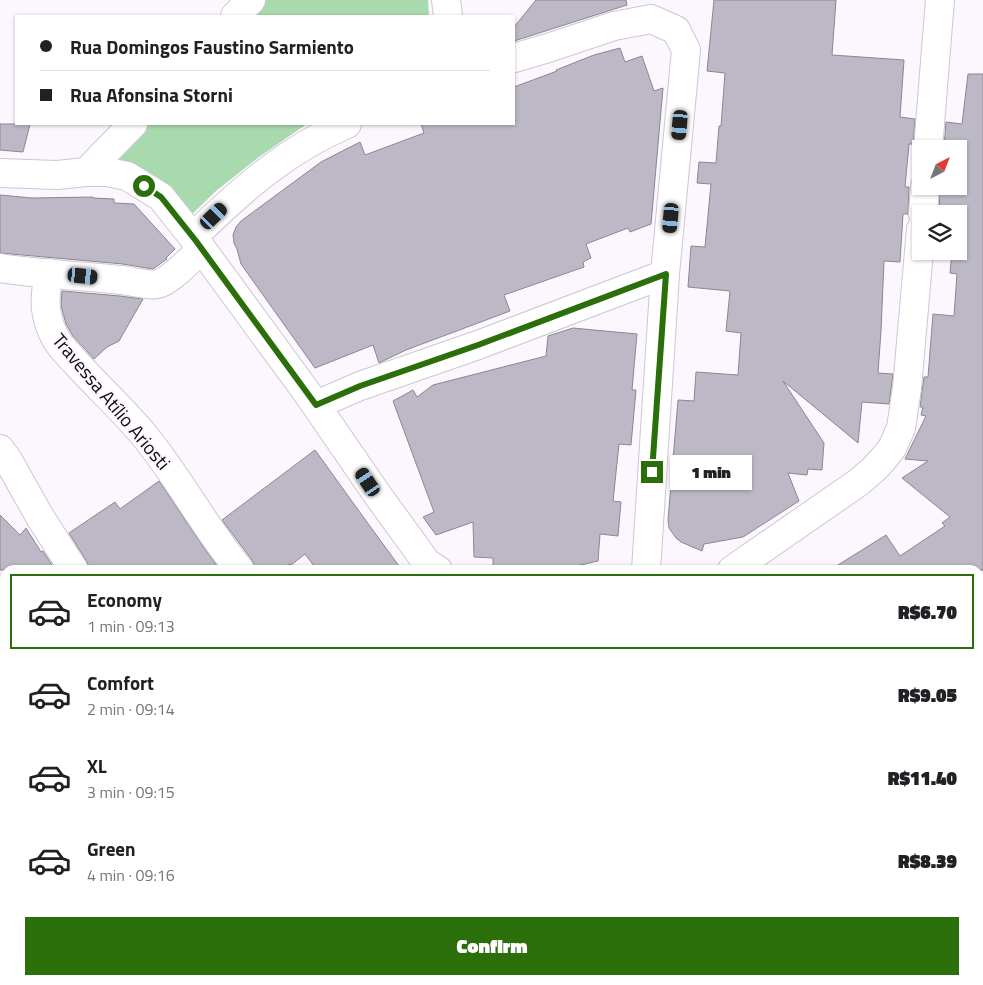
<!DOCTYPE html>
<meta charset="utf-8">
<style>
body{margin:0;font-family:"Titillium Web",sans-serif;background:#f6f6f6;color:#202124;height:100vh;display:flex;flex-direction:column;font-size:19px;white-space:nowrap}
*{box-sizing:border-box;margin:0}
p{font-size:16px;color:#757577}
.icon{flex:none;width:28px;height:28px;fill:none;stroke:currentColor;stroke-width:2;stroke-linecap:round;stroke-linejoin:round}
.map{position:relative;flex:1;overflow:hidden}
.side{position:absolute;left:0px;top:565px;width:984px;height:420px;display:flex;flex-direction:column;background:#fff;border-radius:15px 15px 0 0;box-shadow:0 1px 4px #0004}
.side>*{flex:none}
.guide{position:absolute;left:15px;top:15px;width:500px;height:110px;border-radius:0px;box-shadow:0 1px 4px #0004;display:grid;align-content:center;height:110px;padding:0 25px;background:#fff}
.needle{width:32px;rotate:42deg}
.controls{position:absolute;left:912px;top:140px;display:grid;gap:10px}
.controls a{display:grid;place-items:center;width:55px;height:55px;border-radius:0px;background:#fff;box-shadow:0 1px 4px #0004;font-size:25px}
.end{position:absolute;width:22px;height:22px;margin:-11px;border:6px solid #2b6f0a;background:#fff;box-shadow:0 0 0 2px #fff}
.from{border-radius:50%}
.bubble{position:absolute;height:35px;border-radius:0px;background:#fff;box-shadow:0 1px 4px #0004;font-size:16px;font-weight:800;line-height:35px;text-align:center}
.car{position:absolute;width:15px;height:30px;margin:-15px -8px;border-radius:6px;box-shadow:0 0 4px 1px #0007;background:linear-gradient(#222 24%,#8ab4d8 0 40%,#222 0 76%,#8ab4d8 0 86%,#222 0)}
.guide b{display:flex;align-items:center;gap:18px;height:48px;font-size:19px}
.guide b+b{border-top:1px solid #e0e0e0}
.guide i{width:12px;height:12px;background:#202124}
ul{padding:9px 0 0;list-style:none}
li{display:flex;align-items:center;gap:15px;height:75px;margin:0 10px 8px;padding:0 15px;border:2px solid transparent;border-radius:0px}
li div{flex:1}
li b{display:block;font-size:19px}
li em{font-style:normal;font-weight:800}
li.active{border-color:#2b6f0a}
li>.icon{width:45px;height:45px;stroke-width:1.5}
.cta{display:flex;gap:10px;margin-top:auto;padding:10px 25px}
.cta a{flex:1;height:58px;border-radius:0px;background:#2b6f0a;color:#fff;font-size:20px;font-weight:800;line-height:58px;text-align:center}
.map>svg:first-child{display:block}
</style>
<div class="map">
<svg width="983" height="985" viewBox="0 0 983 985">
<rect width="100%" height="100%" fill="#fcf6fe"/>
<path fill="#a9daad" d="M261 0H428L429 16H245Z
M143 124H307L259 157 216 191 190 216 132 168 114 155Z"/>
<path fill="#bdb8c6" stroke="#8b8693" d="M536 0H626L627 5 514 41V27Z
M714 0H836L832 55 904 60 900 117 915 119 913 144H909L905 187H909L908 214H903L900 262 884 261 881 331 878 373 893 374 889 404 862 402 858 443 783 381 824 443 822 470 808 469 807 475 788 473 799 501 743 537 704 544 702 551 681 542 676 538 669 528 668 520 678 400 694 401 696 372 738 375 741 333 726 331 730 291 688 287 691 246 705 247 711 184 697 183 699 162 716 163 719 126H721L725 73 707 71Z
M620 48 625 62 642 56 654 91 663 88 651 224 630 232 628 228 586 244 591 258 583 262 584 267 504 295 510 311 406 350 379 363 373 345 315 368 241 264 237 249 234 243 233 235 236 227 241 221 321 162 360 142 365 155 424 133 421 124H514V87L557 71 556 70 594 55Z
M968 74H983V570H830L886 535 900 556 945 526 942 523 950 517 902 478 928 461 905 459 926 416 921 415 923 407H920L924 377H928L933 314 954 316 957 274 950 273 952 251H959V214H939L940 189 959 191 963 149 944 147 946 122 962 124Z
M0 124H30L23 152 0 150Z
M0 195 32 198 93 197V198L114 199V203L134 204 175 249 166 258 167 259 153 269 123 264 0 253Z
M62 291 120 296 143 299 119 341 107 347 94 359 73 336 66 324 61 306Z
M573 328 637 334 632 390H636L631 445 619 444 613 501 621 502 618 536 600 534 598 561 558 570H493V558L474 557 473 522 436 535 423 517 434 512 393 401 413 390 417 397 433 385 546 356 548 336Z
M315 450 364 518 402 570H317L305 554 291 565 289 564 281 570H255V567L252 560 222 520Z
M159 481 202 545 220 570H90L87 562 69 533 115 502 120 509Z
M0 515 20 535 26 528 41 552 43 551 55 570H0Z"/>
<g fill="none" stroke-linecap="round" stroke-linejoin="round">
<defs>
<path id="minor" d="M446 0 448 16
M235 16 251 0
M514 58 548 48 614 26 651 19 676 30 686 50 665 274 646 570
M928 149 940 0
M86 172 133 124
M0 173 57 175 86 172H107L127 176 161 197 196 241 308 394 379 497 427 563 438 570
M923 214 925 186
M193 237C239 192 287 149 347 124
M0 268C40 274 82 276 122 280 130 281 151 286 157 284 169 282 192 258 201 249
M49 273C44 298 43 316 56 339 61 348 71 357 78 365 99 388 123 410 143 434 179 477 204 527 240 570
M316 405 360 386 478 345 665 274
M0 449 8 460 40 517 74 570
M732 570 859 482 874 469 885 457 892 448 901 428 907 388 921 229
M979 664 983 662
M979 720 983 717
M0 849 5 855
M979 945 983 950
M73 980 75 985
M247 980 248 985
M635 980 640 985
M422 985 423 980
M740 985 742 980
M950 985 958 980"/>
</defs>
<use href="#minor" stroke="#cec6d3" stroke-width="30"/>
<use href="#minor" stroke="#fff" stroke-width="28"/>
</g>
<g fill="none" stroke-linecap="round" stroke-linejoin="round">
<path stroke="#2b6f0a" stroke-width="6" d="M144 186 161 197 196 241 316 405 360 386 478 345 666 274 652 472"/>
</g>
<g text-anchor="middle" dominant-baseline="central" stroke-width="5" stroke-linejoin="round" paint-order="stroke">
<g font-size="19" fill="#100d11" stroke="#fcf6fe">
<text transform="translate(112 401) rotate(50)">Travessa Atílio Ariosti</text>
</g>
</g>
</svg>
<div class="controls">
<a><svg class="needle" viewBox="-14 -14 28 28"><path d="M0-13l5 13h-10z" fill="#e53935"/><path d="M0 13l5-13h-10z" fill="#757577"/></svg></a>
<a><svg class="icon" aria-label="layers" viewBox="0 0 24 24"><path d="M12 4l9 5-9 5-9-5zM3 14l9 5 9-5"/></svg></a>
</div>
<i class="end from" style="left:144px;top:186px"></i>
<i class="end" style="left:652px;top:472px"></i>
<div class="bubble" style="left:670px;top:455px;width:82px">1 min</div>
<i class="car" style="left:680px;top:125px;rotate:185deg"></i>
<i class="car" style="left:214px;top:216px;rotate:46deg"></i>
<i class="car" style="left:671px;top:218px;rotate:185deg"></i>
<i class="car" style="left:83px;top:276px;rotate:96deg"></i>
<i class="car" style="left:368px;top:482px;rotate:326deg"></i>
<div class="guide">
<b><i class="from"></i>Rua Domingos Faustino Sarmiento</b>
<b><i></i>Rua Afonsina Storni</b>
</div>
<section class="side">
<ul>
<li class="active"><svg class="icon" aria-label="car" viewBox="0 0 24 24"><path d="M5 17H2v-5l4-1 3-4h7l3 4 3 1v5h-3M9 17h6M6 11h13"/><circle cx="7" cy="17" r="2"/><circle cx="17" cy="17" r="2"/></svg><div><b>Economy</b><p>1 min · 09:13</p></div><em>R$6.70</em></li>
<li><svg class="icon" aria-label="car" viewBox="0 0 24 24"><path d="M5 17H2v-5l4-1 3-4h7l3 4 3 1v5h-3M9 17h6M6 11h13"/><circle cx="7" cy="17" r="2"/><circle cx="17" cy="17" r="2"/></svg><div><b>Comfort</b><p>2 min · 09:14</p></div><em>R$9.05</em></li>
<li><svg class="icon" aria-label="car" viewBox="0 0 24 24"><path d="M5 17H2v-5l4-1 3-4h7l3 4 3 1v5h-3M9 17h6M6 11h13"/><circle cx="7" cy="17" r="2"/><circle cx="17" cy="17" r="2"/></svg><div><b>XL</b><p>3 min · 09:15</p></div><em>R$11.40</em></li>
<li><svg class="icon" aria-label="car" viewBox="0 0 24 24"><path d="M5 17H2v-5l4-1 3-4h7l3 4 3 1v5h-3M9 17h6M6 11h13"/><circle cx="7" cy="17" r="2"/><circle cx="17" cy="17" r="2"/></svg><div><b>Green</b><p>4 min · 09:16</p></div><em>R$8.39</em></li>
</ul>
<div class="cta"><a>Confirm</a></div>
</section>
</div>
